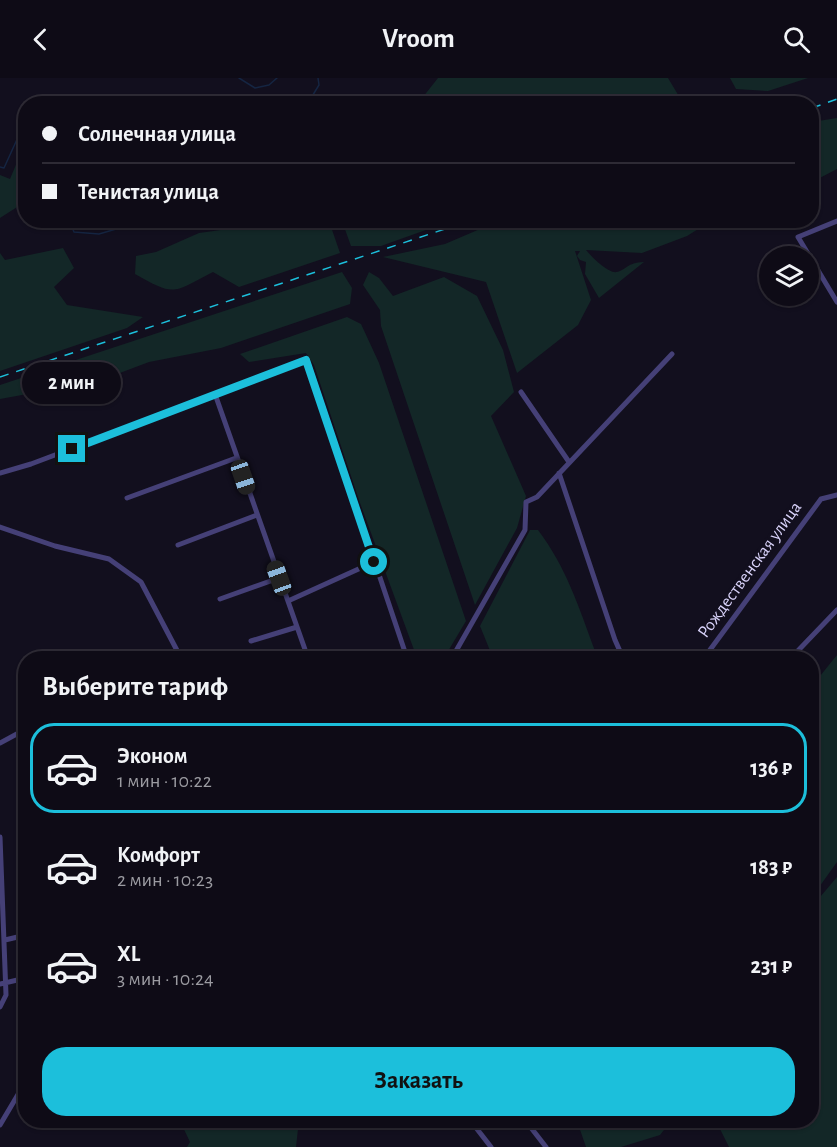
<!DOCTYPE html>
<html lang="ru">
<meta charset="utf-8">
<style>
body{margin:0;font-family:"Alegreya Sans",sans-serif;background:#1c1923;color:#f1f3f6;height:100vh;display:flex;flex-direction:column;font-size:22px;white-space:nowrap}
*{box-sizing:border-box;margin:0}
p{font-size:20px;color:#9b9ba1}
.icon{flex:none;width:33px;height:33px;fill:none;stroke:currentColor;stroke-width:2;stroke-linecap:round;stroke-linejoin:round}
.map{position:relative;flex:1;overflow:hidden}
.details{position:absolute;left:18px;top:573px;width:801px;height:477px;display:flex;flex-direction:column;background:#0e0b16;border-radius:24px;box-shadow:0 2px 4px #0004,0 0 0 2px #2e2b35}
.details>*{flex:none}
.hud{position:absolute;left:18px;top:18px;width:801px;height:132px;border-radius:24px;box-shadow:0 2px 4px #0004,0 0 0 2px #2e2b35;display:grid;align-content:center;height:132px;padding:0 24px;background:#0e0b16}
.controls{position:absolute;left:759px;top:168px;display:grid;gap:12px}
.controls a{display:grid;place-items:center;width:60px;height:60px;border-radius:50%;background:#0e0b16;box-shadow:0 2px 4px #0004,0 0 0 2px #2e2b35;font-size:30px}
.end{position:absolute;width:27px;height:27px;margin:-14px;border:8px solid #1cbfdb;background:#111;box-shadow:0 0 0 3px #111}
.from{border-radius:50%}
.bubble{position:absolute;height:42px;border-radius:21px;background:#0e0b16;box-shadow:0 2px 4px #0004,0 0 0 2px #2e2b35;font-size:20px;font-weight:700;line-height:42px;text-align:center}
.car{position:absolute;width:18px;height:36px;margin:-18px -9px;border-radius:8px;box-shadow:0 0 4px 2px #0007;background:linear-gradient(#222 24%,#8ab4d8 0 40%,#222 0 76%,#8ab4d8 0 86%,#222 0)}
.hud b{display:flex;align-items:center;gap:21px;height:57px;font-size:22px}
.hud b+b{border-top:2px solid #2e2b35}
.hud i{width:15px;height:15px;background:#f1f3f6}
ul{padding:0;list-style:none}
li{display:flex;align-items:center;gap:18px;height:90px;margin:0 12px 9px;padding:0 12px;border:3px solid transparent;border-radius:24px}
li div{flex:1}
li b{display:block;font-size:22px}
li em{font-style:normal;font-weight:700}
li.selected{border-color:#1cbfdb}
li>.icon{width:54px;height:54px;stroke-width:1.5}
h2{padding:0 24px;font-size:27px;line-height:72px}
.button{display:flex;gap:12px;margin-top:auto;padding:12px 24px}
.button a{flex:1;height:69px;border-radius:24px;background:#1cbfdb;color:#111;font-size:24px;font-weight:700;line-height:69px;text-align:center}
header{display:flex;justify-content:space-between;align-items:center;height:78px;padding:0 24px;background:#0e0b16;font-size:27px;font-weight:700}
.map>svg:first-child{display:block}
</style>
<header><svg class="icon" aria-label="back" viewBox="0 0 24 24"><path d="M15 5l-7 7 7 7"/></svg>Vroom<svg class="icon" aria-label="search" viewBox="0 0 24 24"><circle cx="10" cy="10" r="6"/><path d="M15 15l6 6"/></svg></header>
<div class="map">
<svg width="837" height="1069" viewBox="0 0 837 1069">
<rect width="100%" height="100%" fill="#120f1e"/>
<path fill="#132727" d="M438 0H668L683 25H388L419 24Z
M730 0H808L768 13 736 11Z
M837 40V91L812 104V44Z
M25 72V124L0 140V97L10 101 20 77Z
M241 142 329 143 340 175 239 209 213 194C172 215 176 219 135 196L136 178 156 174 199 155 235 150Z
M501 142H711V143L687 158 642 175 586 172C592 179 608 196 617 194 628 191 626 185 644 184L599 220 585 196 586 184 580 182 577 178 580 173H575L591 222 578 247 517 295 486 204 383 179 445 166Z
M342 143V142L451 143 381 168H351Z
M63 170 74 190 54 209 67 227 143 239 127 250 0 293V175L5 182Z
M342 194 352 210 350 226 221 270 149 284 56 319 44 313 0 321V307Z
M369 194 379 200 393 218 444 199 477 218 503 272 514 314 491 338 526 418 517 450 475 527 381 248 380 232 363 207Z
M347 239 361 246 379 285 466 543 444 580H417L360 425 314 287 306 275 249 284 240 276Z
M530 452H538C566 489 579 529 595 573L589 580H493L480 548Z
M837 577V784L812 819V608Z
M837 799V1069H729L716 1043 812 1042V824L815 825Z
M299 1042 296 1069H187L190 1064 180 1043Z
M577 1043V1042L671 1043 660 1057 621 1069H586Z"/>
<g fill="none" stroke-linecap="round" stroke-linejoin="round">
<path stroke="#152542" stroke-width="1.5" d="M239 0 255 10 269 7 277 0
M301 26 311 20 319 7 318 0
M0 89 4 90 19 57H26
M69 142 74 154 99 156 123 149H162L167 142"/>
<path stroke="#454077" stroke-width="5" d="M837 143 798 159 837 224
M521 314 569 384
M215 316 308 580
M0 395 31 386 307 282 407 580
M559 395 615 562 623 580
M127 420 236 380
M0 449 55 468 109 481 141 504 181 580
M178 467 257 437
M220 521 279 500
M288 523 374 484
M251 563 297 549
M170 580 179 577
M452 580 525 452 526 424 537 419 672 276
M704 580 821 421 837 417
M791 580 837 532
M0 665 26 651
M0 759 6 917 0 929
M5 862 26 857
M0 906 26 900
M470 1042 491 1069
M525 1042 546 1069
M0 1047 26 1003"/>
<path stroke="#1cbfdb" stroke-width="1.5" stroke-dasharray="9 8" stroke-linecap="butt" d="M812 30 837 21
M0 299 472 142"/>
</g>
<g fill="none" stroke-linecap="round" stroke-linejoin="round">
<path stroke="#1cbfdb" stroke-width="8" d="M72 371 306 282 374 484"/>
</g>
<g text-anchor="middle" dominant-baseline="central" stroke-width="6" stroke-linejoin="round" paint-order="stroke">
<g font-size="18" fill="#d8d2f9" stroke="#120f1e">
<text transform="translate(750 492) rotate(-54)">Рождественская улица</text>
</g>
</g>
</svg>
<div class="controls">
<a><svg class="icon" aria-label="layers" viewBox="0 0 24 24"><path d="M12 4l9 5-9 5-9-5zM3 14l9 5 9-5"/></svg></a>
</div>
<i class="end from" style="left:374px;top:484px"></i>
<i class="end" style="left:72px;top:371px"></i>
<div class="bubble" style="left:22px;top:284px;width:99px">2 мин</div>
<i class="car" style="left:243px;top:399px;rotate:161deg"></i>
<i class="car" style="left:279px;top:500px;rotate:340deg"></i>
<div class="hud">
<b><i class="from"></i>Солнечная улица</b>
<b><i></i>Тенистая улица</b>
</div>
<section class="details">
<h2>Выберите тариф</h2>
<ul>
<li class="selected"><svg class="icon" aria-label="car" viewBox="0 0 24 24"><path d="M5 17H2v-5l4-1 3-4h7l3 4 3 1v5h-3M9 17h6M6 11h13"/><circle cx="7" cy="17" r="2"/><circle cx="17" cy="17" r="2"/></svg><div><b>Эконом</b><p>1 мин · 10:22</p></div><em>136 ₽</em></li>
<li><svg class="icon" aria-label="car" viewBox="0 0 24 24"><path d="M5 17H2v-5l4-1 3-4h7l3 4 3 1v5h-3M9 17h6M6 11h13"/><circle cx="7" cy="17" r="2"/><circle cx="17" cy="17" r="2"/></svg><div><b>Комфорт</b><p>2 мин · 10:23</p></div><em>183 ₽</em></li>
<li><svg class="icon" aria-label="car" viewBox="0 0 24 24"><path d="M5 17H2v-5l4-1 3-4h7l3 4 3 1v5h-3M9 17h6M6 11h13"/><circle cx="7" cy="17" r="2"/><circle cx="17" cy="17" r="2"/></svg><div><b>XL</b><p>3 мин · 10:24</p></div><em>231 ₽</em></li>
</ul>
<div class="button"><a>Заказать</a></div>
</section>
</div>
